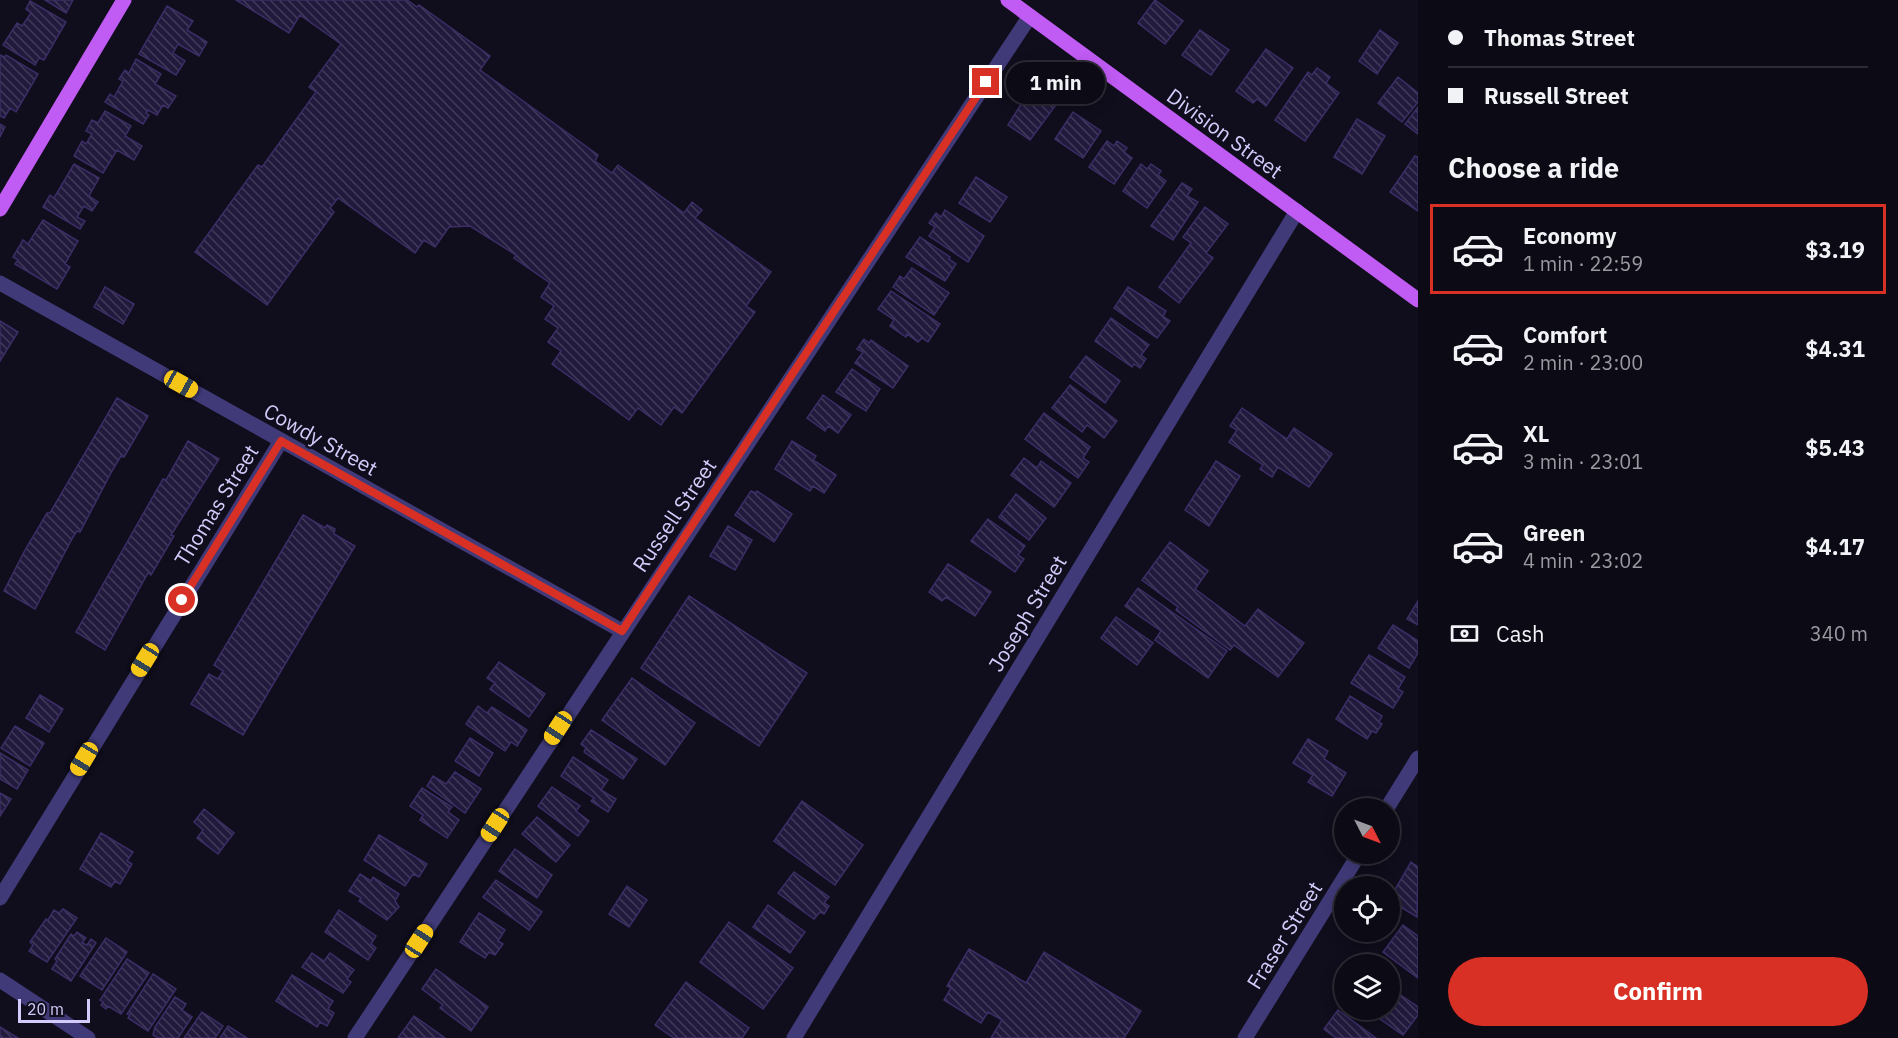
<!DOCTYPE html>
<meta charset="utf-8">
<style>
body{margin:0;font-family:"IBM Plex Sans",sans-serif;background:#1a1822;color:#f1f3f6;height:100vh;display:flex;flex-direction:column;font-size:22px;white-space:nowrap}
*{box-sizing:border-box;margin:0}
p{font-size:20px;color:#9a9aa0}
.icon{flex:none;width:33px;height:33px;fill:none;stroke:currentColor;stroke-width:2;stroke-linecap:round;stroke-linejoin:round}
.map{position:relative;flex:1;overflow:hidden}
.details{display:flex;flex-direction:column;background:#0c0a15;width:480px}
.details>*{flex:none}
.top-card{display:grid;align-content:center;height:132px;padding:0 30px;background:#0c0a15}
.needle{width:39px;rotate:132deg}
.fabs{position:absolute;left:1334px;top:798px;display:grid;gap:12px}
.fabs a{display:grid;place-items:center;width:66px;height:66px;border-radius:50%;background:#0c0a15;box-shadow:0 3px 15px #0003,0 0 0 2px #2c2b34;font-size:30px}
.scale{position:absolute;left:18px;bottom:15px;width:72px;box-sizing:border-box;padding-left:6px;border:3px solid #d3ccfb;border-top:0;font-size:16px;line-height:21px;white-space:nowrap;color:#d3ccfb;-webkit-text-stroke:4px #100d1c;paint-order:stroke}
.end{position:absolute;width:27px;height:27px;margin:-14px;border:8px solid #d93025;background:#fff;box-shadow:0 0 0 3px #fff}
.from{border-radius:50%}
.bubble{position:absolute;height:42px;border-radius:21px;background:#0c0a15;box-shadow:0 3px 15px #0003,0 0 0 2px #2c2b34;font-size:20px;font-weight:700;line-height:42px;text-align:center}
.car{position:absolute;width:18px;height:36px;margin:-18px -9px;border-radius:8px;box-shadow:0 0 4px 2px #0007;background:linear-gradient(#f5c518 24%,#345 0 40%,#f5c518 0 76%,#345 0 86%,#f5c518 0)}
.top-card b{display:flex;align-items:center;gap:21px;height:57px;font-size:22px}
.top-card b+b{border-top:2px solid #2c2b34}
.top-card i{width:15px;height:15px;background:#f1f3f6}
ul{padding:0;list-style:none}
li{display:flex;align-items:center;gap:18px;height:90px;margin:0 12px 9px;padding:0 18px;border:3px solid transparent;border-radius:0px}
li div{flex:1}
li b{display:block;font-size:22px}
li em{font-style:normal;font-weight:700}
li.on{border-color:#d93025}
li>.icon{width:54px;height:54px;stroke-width:1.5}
h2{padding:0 30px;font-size:27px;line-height:72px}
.pay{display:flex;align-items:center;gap:15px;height:66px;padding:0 30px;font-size:22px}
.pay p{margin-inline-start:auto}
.button{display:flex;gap:12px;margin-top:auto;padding:12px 30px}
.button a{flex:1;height:69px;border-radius:36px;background:#d93025;color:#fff;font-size:24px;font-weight:700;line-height:69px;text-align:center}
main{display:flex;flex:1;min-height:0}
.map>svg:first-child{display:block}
</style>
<main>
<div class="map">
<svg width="1418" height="1038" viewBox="0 0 1418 1038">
<defs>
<pattern id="building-back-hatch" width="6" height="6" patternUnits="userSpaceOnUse" patternTransform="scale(1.5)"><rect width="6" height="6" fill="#221a3c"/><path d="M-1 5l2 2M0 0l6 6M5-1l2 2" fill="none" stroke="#413a59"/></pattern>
</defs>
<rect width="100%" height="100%" fill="#100d1c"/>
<path fill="url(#building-back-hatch)" stroke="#3b2e66" stroke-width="1.5" d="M45 0H73L66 13Z
M236 0H407L417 7 419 5 490 56 480 70 598 155 595 161 612 173 618 165 684 213 692 202 702 210 695 218 771 272 746 306 755 312 682 413 674 407 661 425 638 408 629 420 552 364 561 351 548 342 558 328 545 319 554 306 541 297 550 283 514 258 516 255 470 226 449 227 435 247 424 240 415 253 338 198 330 208 334 212 267 305 195 252 258 165 262 167 316 92 309 87 341 44 300 15 289 33Z
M1155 0 1183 21 1165 44 1138 23Z
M30 1 66 22 44 60 39 58 35 65 3 45 17 23 22 26 31 13 26 9Z
M167 6 193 21 187 30 207 42 199 56 178 44 173 53 185 61 176 75 139 54Z
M1200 30 1229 50 1211 75 1182 55Z
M1380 30 1398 43 1377 74 1359 61Z
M1266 49 1293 68 1266 106 1257 99 1253 103 1236 91Z
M0 55 5 57 6 55 38 74 16 112 10 108 4 118 0 116Z
M136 59 161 74 155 84 176 96 168 108 163 105 157 115 148 110 146 113 149 115 143 124 105 102 110 94 114 97 123 81 119 79 125 70 129 73Z
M1317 68 1330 77 1326 83 1339 93 1305 141 1275 120 1308 72 1312 75Z
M1398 77 1418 93V102L1402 122 1378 103Z
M1039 83 1060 93 1058 96 1061 98 1030 140 1008 125 1033 85 1036 87Z
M1418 107V134L1405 124Z
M105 111 131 126 125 136 142 146 134 160 117 150 103 173 74 156 82 141 86 144 92 134 86 131 92 120 98 123Z
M1073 112 1101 131 1083 158 1055 139Z
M1357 119 1385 136 1362 174 1334 157Z
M0 124 5 127 0 137Z
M1107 141 1114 146 1117 141 1127 148 1124 152 1132 158 1114 184 1089 167Z
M1415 156 1418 157V211L1390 192Z
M74 164 99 178 89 196 98 202 92 211 84 206 77 217 85 221 80 229 43 207 50 195 54 198Z
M1141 164 1147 169 1151 164 1161 171 1158 175 1166 181 1147 208 1123 191Z
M976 177 1007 197 990 222 959 203Z
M1182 183 1192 189 1187 196 1198 202 1173 240 1151 226Z
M1205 207 1228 224 1206 253 1213 258 1179 303 1159 287 1191 243 1183 237Z
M945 210 984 236 968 262 929 236 935 227 929 223 936 213 941 217Z
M43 220 78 241 65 264 70 267 57 289 15 264 18 260 13 257 23 240 28 244Z
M920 237 950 257 949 259 956 264 945 281 906 257Z
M912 268 949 293 934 315 893 287 900 276 904 279Z
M105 287 134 304 123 324 94 307Z
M1128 287 1166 311 1163 316 1170 321 1157 338 1114 308Z
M891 291 940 324 928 342 922 338 918 342 907 334 906 337 890 326 894 320 878 309Z
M1111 318 1149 345 1141 355 1146 359 1140 368 1134 364 1132 367 1095 341Z
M0 321 18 332 0 361Z
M864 339 869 343 871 340 908 366 893 388 855 363 863 352 857 349Z
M1086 356 1120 381 1105 403 1070 377Z
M852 369 880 389 866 411 836 392Z
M1070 385 1117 421 1104 438 1087 425 1082 432 1052 408Z
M823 395 851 415 838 433 828 426 825 431 807 418Z
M117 398 148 416 124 457 121 456 112 471 80 532 77 531 73 537 35 609 4 591 25 550 47 513H50Z
M1242 408 1287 439 1294 428 1332 454 1309 487 1278 467 1272 477 1260 469 1263 465 1229 442 1237 430 1230 426Z
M1044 413 1090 447 1083 458 1089 462 1078 478 1025 439Z
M188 441 219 459 171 535 174 536 151 575 148 573 105 650 76 632 163 479 166 480Z
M792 441 816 456 813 460 836 475 824 493 813 486 810 491 775 469Z
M1024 458 1037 468 1041 461 1071 483 1054 507 1011 475Z
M1216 461 1240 476 1209 526 1185 510Z
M751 491 756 493 757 491 792 514 774 542 735 515Z
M1016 494 1046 518 1029 540 999 517Z
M303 515 325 528 327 525 335 529 334 534 355 546 243 735 191 704 209 674 218 679 223 671 214 665Z
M988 519 1025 546 1018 555 1024 559 1015 572 971 541Z
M728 526 752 540 735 570 710 556Z
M1170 542 1208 571 1195 589 1202 594 1245 626 1258 609 1304 643 1278 677 1234 645 1230 650 1176 610 1178 607 1142 580Z
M948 564 991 592 975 616 946 597 942 601 929 592Z
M1138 588 1227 651 1208 678 1155 640 1161 631 1125 606Z
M689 596 807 673 759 746 641 668Z
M1418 601V625L1407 619Z
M1116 617 1153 643 1137 665 1101 638Z
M1393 625 1418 641V653L1409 668 1378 648Z
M1369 655 1405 677 1398 689 1403 692 1393 708 1351 683Z
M499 662 545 694 529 717 490 689 495 683 487 678Z
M632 678 695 723 665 765 602 720Z
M40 695 63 709 49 732 26 718Z
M1350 696 1382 716 1379 722 1382 724 1376 733 1372 731 1367 739 1336 719Z
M478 706 487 713 492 707 527 730 517 746 511 742 505 751 466 724Z
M15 726 44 743 30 766 1 748Z
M591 730 637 759 623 779 584 752 586 748 581 744Z
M470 738 493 753 479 776 455 761Z
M1308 739 1328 751 1324 759 1346 773 1332 796 1308 782 1313 775 1293 763Z
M0 753 28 770 17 789 0 779Z
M573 757 608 780 601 790 616 799 608 812 591 801 594 798 561 776Z
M455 772 481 789 465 813 427 786 433 776 446 784Z
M552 787 580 806 576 811 589 821 578 836 538 806Z
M422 788 452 807 448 812 459 820 447 838 420 820 423 815 410 806Z
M0 793 11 799 0 816Z
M802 801 863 845 835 885 774 841Z
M204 809 234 833 218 854 197 838 203 830 194 822Z
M537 817 570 845 556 862 522 834Z
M101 833 133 852 127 861 132 864 120 884 115 881 111 887 80 869Z
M379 835 427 864 419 877 413 874 405 886 364 860Z
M515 849 552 875 537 898 499 871Z
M1411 862 1418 867 1417 917 1389 900Z
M794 872 829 897 824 903 829 906 824 914 820 912 814 919 778 893Z
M360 874 371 881 373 877 399 894 395 901 399 907 387 920 359 901 361 898 349 891Z
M496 880 542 912 529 930 483 897Z
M627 886 647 900 629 927 609 914Z
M768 905 805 932 790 953 753 927Z
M63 909 77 918 47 962 29 951 33 945 30 942 46 919 48 920 54 910 59 913Z
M339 910 376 936 371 944 376 948 368 960 325 932Z
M479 913 505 930 498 941 503 944 495 955 489 952 485 958 460 942Z
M729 922 793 968 763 1009 700 962Z
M1403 925 1418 936V978L1383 952Z
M77 932 86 938 82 943 87 945 91 939 96 943 71 981 52 969 57 961 55 959 71 934 74 936Z
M106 938 127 952 102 990 80 976Z
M969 949 1026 983 1044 952 1141 1011 1124 1038H991L1002 1020 988 1012 981 1023 944 1000 951 988 947 986Z
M312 953 324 961 330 953 354 970 347 979 351 982 343 993 302 967Z
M127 959 149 973 121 1014 108 1006 106 1009 101 1005 103 1002 100 1000Z
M436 969 488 1007 471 1031 440 1008 443 1005 422 989Z
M153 974 176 989 148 1031 128 1018 130 1015 127 1014Z
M292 975 333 1001 328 1009 334 1013 327 1026 320 1022 317 1027 276 1001Z
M686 982 749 1028 742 1038H674L655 1025Z
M1389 987 1418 1007V1015L1403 1035 1367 1010H1389Z
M175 997 186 1004 182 1010 192 1017 178 1038H158L153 1035 155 1027Z
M1338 1010 1376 1038H1336L1324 1029Z
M202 1012 223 1026 215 1038H184Z
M414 1016 445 1038H398Z
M228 1026 247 1038H220Z
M0 1027 18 1038H0Z"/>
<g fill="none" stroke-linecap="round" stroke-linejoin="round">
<path stroke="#403b78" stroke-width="15" d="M0 283 622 631
M1387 808 1418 758
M0 898 281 441
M0 980 88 1038
M355 1038 1030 16
M794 1038 1297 211
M1245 1038 1359 854"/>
<path stroke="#c05bf3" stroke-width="15" d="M1008 0 1418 300
M0 209 124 0"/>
</g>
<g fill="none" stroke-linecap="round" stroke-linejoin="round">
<path stroke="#d93025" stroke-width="8" d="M182 600 281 441 622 631 986 82"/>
</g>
<g text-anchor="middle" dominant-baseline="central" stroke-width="5" stroke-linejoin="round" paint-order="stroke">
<g font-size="21" fill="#d3ccfb" stroke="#100d1c">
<text transform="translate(1225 133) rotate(36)">Division Street</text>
<text transform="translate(321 439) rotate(29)">Cowdy Street</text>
<text transform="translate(216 505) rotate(-58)">Thomas Street</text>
<text transform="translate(674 515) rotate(-56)">Russell Street</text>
<text transform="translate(1027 613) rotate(-59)">Joseph Street</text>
<text transform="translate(1284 935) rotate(-58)">Fraser Street</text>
</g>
</g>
</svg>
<div class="fabs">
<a><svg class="needle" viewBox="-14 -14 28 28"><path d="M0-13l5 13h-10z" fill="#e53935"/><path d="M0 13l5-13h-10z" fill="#9a9aa0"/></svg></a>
<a><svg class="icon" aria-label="locate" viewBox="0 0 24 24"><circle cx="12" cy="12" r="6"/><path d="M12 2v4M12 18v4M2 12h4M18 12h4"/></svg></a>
<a><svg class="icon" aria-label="layers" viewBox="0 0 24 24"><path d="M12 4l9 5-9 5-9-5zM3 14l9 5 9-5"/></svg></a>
</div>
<div class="scale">20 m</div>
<i class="end from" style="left:182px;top:600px"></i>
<i class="end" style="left:986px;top:82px"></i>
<div class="bubble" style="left:1006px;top:62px;width:99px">1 min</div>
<i class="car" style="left:181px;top:384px;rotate:119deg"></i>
<i class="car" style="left:145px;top:660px;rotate:212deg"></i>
<i class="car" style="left:558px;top:728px;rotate:213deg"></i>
<i class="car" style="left:84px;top:759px;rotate:211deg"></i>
<i class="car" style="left:495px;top:825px;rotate:213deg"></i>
<i class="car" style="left:419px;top:941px;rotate:33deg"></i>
</div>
<section class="details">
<div class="top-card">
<b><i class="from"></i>Thomas Street</b>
<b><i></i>Russell Street</b>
</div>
<h2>Choose a ride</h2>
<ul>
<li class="on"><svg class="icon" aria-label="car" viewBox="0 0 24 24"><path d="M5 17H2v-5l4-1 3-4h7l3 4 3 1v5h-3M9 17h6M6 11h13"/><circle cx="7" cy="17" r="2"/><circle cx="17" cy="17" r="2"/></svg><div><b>Economy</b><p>1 min · 22:59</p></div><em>$3.19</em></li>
<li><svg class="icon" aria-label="car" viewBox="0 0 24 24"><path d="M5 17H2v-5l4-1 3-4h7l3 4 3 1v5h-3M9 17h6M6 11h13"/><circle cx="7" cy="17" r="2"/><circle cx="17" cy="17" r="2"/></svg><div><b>Comfort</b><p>2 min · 23:00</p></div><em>$4.31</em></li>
<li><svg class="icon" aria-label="car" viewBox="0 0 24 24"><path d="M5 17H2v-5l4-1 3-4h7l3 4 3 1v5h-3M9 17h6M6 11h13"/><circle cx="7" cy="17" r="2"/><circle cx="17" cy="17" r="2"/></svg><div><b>XL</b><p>3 min · 23:01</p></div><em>$5.43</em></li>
<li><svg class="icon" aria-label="car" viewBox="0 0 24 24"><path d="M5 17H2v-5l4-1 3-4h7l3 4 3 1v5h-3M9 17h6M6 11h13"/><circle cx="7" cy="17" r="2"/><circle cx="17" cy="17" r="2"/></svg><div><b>Green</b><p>4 min · 23:02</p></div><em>$4.17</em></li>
</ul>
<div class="pay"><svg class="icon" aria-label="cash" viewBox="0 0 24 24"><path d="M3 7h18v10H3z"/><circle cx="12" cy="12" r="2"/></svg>Cash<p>340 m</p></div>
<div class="button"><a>Confirm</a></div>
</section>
</main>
